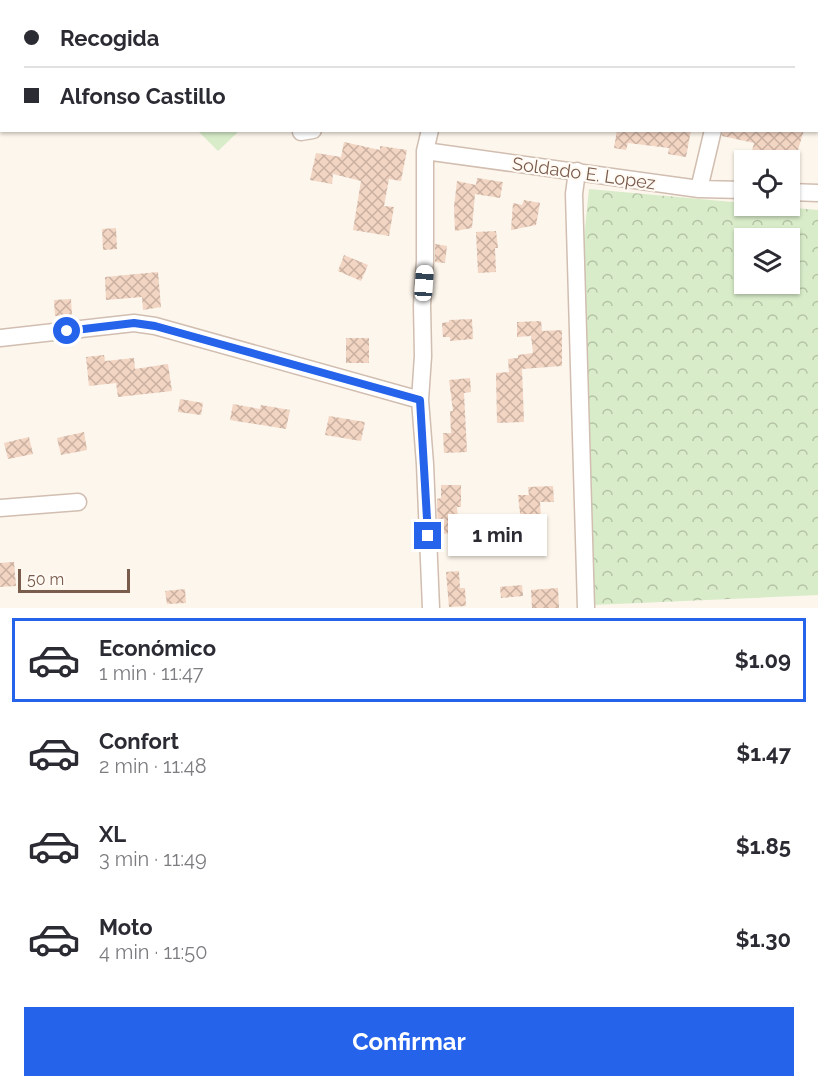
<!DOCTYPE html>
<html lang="es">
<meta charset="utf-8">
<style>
body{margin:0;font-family:Raleway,sans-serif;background:#f7f7f7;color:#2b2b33;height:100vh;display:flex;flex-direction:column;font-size:22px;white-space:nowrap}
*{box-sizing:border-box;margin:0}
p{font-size:20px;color:#7c7c81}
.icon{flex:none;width:33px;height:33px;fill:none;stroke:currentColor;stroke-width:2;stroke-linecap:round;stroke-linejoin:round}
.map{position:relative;height:608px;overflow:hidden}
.panel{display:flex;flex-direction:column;background:#fff;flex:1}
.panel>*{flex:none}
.banner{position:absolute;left:0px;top:0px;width:819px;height:132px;box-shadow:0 2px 4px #0004;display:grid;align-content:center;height:132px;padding:0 24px;background:#fff}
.tools{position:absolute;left:734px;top:150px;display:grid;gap:12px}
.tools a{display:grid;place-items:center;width:66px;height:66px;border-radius:0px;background:#fff;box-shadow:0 2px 4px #0004;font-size:30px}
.scale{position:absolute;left:18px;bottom:15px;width:112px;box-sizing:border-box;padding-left:6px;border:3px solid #7a5c4d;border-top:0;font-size:16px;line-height:21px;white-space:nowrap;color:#7a5c4d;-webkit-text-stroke:4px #fffaf3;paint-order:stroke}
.end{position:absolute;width:27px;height:27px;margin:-14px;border:8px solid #2563eb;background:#fff;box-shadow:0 0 0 3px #fff}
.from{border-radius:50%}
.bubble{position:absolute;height:42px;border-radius:0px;background:#fff;box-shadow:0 2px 4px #0004;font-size:20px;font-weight:700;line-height:42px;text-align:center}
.car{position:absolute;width:18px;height:36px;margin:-18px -9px;border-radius:8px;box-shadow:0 0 4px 2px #0007;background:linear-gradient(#fff 24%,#345 0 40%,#fff 0 76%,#345 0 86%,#fff 0)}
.banner b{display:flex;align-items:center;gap:21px;height:57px;font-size:22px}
.banner b+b{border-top:2px solid #e1e1e2}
.banner i{width:15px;height:15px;background:#2b2b33}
ul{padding:10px 0 0;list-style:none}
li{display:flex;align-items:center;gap:18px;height:84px;margin:0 12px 9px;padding:0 12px;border:3px solid transparent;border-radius:0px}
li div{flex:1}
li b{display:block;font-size:22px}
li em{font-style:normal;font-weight:700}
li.on{border-color:#2563eb}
li>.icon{width:54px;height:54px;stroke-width:1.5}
.action{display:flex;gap:12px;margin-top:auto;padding:12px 24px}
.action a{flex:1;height:69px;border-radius:0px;background:#2563eb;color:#fff;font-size:24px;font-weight:700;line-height:69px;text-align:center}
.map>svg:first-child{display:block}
</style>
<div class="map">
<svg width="818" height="608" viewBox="0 0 818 608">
<defs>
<pattern id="park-crowns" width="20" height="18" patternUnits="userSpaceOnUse" patternTransform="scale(1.5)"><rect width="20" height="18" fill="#d8ecc9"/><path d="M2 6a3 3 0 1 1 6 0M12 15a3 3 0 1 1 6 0" fill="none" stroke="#b4c2a5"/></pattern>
<pattern id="building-cross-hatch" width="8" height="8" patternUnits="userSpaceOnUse" patternTransform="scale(1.5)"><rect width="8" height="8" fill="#f3d5c3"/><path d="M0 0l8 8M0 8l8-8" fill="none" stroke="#cab0a1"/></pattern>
</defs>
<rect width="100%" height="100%" fill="#fdf6ec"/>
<path fill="url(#park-crowns)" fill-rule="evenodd" d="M589 189 744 203V206H772L818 210V595L593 605 582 258ZM744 238H789V284H744Z"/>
<path fill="#d8ecc9" d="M198 131H239L218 151Z"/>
<path fill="url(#building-cross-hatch)" d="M617 130H691L686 157 668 154 669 148 628 143 626 150 614 148Z
M723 130H804L795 160 775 153 771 160H764L751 155 754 143 722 136Z
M344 142 380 150V146L407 150 401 181 389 179 384 206 394 207 389 236 353 230 361 181 333 174 332 184 310 180 316 153 341 157Z
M477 178 503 182 500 198 475 194 472 228 455 231 454 207 457 181 476 185Z
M524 200 540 203 536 225 511 230 513 203 522 205Z
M116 228 117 249 103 250 102 229Z
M496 231 498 248H495L496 272 478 273 476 232Z
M435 244 447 246 445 263 435 262Z
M344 255 368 265 361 281 338 271Z
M158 272 161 307 143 310 142 297 106 300 105 277Z
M71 299 72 315 55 316 54 300Z
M472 319 473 339 450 341V337H443L442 323 449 322V320Z
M541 321 542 331 562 330V366L522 369 524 422 497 423 496 373 509 372 508 359 518 358V355L533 353 531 336 517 337V322Z
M346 338H369V363H346Z
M104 355 105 361 134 358 135 369 168 364 172 391 118 397 116 383 89 386 86 357Z
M470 378 471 392 464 393 467 452 444 453 443 433H451L450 411H453L449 380Z
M180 399 203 403 201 415 178 412Z
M233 404 260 409 261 405 290 410 286 429 230 420Z
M329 416 365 422 361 441 325 435Z
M84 432 87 450 61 455 57 438Z
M29 437 33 454 8 459 4 443Z
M441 485H461V507H457L459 533 438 534 437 499 441 498Z
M553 486 554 502H540L542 529 522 531 518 495H529L528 487Z
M14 562 16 586 0 587V563Z
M459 571 460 588H465L466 606 449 607 446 572Z
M522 585 523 596 501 598 500 587Z
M558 588 559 608H532L531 590Z
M185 589 186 603 167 604 165 591Z"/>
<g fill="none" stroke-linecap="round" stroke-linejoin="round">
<defs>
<path id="minor" d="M175 2 176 0
M455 2 456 0
M760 2 761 0
M430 130 425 151V261L422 305 423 356 420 400 425 464 431 608
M301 132 313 130
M425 151 699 189 744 190
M577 171 574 194 586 608
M699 189 713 130
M789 192 818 193
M0 338 134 323 155 326 420 400
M0 508 78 502"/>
</defs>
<use href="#minor" stroke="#d1beb0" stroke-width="19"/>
<use href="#minor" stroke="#fff" stroke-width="16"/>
</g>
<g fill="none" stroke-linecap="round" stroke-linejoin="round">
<path stroke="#2563eb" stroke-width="8" d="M67 331 134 323 155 326 420 400 428 536"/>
</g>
<g text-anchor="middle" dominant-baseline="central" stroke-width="4.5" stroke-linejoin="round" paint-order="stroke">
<g font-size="18" fill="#7a5c4d" stroke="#fffaf3">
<text transform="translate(584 173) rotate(8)">Soldado E. Lopez</text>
</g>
</g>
</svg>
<div class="tools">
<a><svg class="icon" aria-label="locate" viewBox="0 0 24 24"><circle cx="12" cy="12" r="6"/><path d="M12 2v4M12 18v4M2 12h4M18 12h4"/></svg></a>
<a><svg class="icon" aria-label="layers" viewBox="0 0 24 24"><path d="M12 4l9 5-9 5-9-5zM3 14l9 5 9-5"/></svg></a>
</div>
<div class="scale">50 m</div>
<i class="end from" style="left:67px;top:331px"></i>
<i class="end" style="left:428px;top:536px"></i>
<div class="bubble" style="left:448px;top:514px;width:99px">1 min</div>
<i class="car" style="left:424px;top:283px;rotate:4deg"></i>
<div class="banner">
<b><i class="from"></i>Recogida</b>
<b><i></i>Alfonso Castillo</b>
</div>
</div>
<section class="panel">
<ul>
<li class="on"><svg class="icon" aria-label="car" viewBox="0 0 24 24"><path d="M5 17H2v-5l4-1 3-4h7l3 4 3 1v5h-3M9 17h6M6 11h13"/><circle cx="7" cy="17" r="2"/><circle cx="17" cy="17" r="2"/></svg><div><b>Económico</b><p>1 min · 11:47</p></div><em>$1.09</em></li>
<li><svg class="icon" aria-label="car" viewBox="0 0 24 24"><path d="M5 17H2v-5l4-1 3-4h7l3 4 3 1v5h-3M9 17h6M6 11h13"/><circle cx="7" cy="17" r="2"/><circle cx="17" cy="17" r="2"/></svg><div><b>Confort</b><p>2 min · 11:48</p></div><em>$1.47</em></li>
<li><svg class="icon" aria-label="car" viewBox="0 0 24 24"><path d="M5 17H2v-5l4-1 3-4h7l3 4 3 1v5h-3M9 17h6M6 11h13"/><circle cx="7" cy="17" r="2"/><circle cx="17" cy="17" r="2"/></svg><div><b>XL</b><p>3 min · 11:49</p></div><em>$1.85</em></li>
<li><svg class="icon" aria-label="car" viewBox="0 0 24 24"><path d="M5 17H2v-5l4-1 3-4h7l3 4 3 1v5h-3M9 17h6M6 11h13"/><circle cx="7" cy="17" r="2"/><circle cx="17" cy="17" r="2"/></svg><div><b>Moto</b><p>4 min · 11:50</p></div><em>$1.30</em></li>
</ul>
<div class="action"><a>Confirmar</a></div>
</section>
